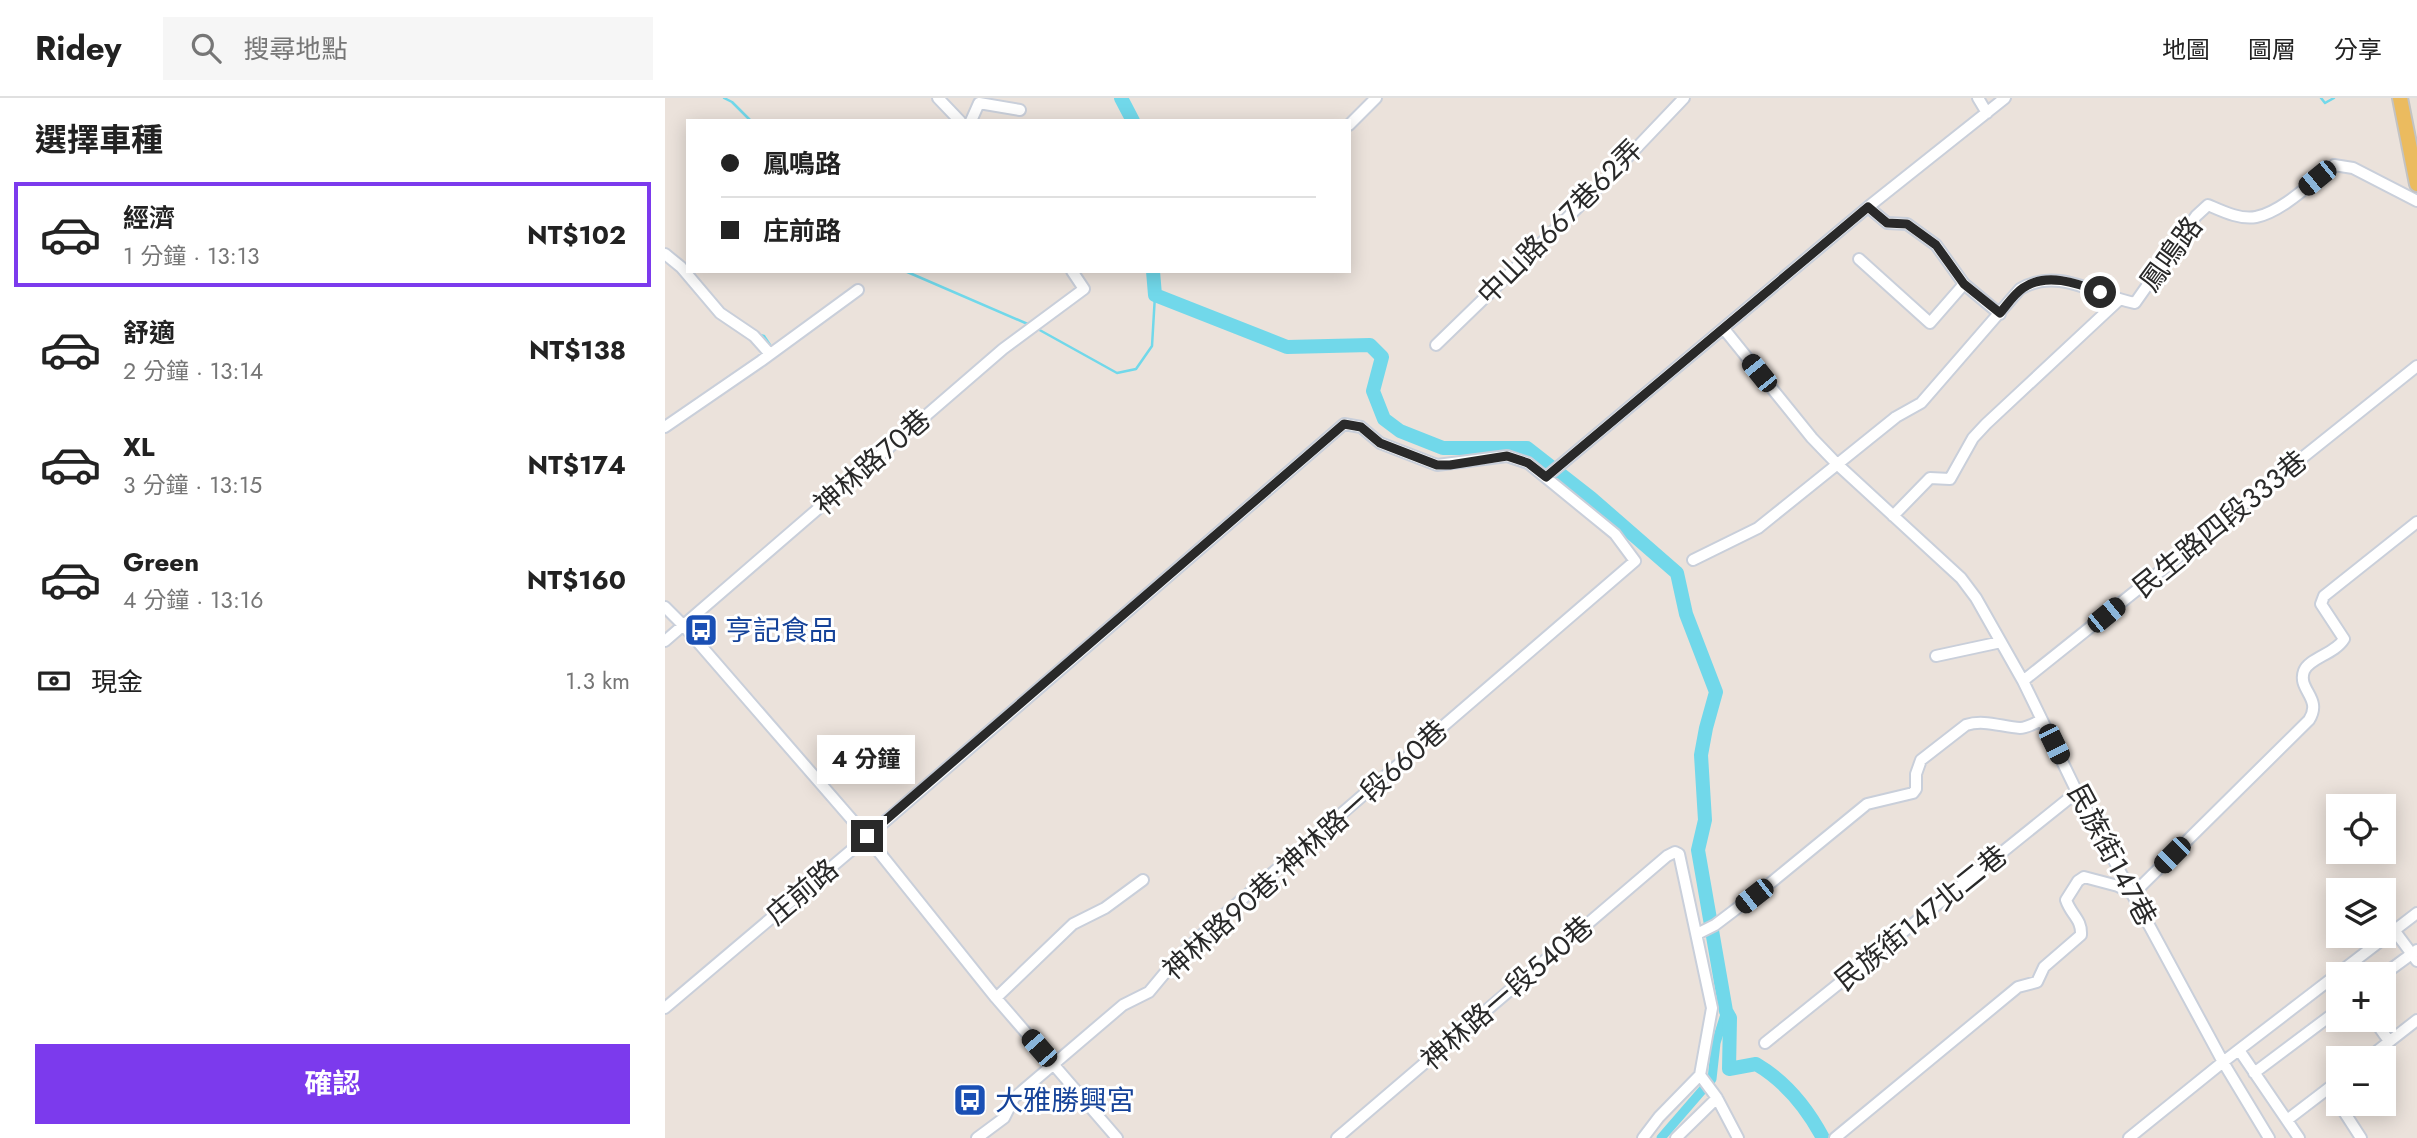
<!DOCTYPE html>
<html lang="zh-TW">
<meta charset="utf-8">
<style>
body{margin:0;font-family:Jost,"Noto Sans TC",sans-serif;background:#f6f6f6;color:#222;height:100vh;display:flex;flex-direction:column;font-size:26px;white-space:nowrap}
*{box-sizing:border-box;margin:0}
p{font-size:23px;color:#767676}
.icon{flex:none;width:38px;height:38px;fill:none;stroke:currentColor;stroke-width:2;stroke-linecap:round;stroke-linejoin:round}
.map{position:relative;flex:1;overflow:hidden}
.drawer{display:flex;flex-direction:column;background:#fff;width:665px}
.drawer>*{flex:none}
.banner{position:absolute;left:21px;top:21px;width:665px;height:154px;border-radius:0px;box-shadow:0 4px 18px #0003;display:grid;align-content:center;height:154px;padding:0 35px;background:#fff}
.tools{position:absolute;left:1661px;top:696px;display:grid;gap:14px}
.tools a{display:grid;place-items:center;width:70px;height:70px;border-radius:0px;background:#fff;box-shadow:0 4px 18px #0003;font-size:35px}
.end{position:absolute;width:32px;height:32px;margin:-16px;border:9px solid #292929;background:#fff;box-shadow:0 0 0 4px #fff}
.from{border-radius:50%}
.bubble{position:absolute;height:49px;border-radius:0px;background:#fff;box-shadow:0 4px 18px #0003;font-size:23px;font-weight:700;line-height:49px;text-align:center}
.car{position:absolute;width:21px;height:42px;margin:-21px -10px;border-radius:9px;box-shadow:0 0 5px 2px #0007;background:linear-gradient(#222 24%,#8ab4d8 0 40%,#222 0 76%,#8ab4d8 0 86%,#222 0)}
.banner b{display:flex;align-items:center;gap:24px;height:66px;font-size:26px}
.banner b+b{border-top:2px solid #e0e0e0}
.banner i{width:18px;height:18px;background:#222}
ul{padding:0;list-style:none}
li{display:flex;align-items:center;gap:21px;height:105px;margin:0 14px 10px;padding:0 21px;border:4px solid transparent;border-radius:0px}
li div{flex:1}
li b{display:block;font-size:26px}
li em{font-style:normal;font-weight:700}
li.on{border-color:#7c3aed}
li>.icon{width:63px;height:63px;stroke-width:1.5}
h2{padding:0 35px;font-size:32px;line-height:84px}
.pay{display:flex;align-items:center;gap:18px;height:77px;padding:0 35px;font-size:26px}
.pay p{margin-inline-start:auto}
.button{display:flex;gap:14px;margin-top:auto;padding:14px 35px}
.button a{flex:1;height:80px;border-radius:0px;background:#7c3aed;color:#fff;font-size:28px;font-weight:700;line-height:80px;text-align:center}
header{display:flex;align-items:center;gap:42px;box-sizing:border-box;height:98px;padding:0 35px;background:#fff;border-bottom:2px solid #e0e0e0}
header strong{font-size:33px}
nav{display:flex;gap:38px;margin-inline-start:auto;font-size:24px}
.search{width:490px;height:63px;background:#f6f6f6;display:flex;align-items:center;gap:18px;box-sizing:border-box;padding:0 24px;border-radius:0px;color:#767676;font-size:26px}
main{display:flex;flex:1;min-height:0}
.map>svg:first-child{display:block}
</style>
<header>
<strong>Ridey</strong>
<div class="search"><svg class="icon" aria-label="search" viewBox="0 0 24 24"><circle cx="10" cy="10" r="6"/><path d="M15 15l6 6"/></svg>搜尋地點</div>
<nav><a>地圖</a><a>圖層</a><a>分享</a></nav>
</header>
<main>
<section class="drawer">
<h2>選擇車種</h2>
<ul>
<li class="on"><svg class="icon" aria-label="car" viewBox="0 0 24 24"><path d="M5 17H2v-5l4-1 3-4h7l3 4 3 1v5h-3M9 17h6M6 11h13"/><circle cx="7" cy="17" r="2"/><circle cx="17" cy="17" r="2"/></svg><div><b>經濟</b><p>1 分鐘 · 13:13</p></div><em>NT$102</em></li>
<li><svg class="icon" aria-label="car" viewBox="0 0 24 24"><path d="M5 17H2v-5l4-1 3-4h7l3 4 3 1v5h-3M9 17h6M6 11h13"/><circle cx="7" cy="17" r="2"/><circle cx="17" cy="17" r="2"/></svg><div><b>舒適</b><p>2 分鐘 · 13:14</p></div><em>NT$138</em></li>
<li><svg class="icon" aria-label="car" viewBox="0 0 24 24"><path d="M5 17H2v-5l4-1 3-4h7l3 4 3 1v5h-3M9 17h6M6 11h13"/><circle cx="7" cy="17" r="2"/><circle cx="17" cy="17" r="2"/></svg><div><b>XL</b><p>3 分鐘 · 13:15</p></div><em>NT$174</em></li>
<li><svg class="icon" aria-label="car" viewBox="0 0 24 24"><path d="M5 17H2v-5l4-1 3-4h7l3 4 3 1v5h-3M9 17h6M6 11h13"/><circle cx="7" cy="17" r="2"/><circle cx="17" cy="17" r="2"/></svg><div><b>Green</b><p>4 分鐘 · 13:16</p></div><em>NT$160</em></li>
</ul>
<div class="pay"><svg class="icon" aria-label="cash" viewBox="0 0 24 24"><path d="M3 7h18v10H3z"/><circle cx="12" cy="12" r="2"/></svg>現金<p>1.3 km</p></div>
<div class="button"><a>確認</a></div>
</section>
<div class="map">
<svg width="1752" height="1040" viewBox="0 0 1752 1040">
<rect width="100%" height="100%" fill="#ebe2db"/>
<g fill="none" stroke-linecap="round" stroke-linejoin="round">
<path stroke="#71d8ea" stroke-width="2.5" d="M59 0 67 4 86 23
M1656 0 1660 5 1669 0
M240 173 365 227
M371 230 452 275 471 271 487 248 490 197
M92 236 99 238 105 247"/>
<path stroke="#71d8ea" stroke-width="9" d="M996 1040 1047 981 1051 945 1061 913"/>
<path stroke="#71d8ea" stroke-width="14" d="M456 0 468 23
M488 173 490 197 622 249 705 247 717 259 708 293 719 321 735 333 778 350H862L926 400 1012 475 1021 516 1051 594 1041 630 1036 657 1040 722 1033 752 1061 913 1065 920 1064 971 1091 966C1120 983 1142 1010 1158 1040"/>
<defs>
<path id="minor" d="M273 0 295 23
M1313 0 1322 15
M306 23 314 5 355 12
M684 27 711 0
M1203 109 1222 125 1242 126 1271 147 1299 186 1335 216
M0 156 16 169 55 215 89 238 105 256
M1194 161 1265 225 1299 186
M1059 231 1147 340 1172 366 1296 480 1311 500 1358 583 1412 694 1558 964 1604 1040
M771 247 938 85 1019 0
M0 329 96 263 193 192
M881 379 1203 109 1340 0
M1228 418 1265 380 1285 381 1308 340 1321 326 1454 202
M1028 462 1093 430 1231 319 1256 305 1355 191C1394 168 1431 198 1470 205L1531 118 1543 107C1557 113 1575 122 1591 119 1617 114 1648 83 1669 67L1688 70 1752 103
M0 509 18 527 202 739 331 900 452 1040
M0 543 338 251 419 191 407 173
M1271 558 1336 544
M1358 583 1752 268
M1729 832 1752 863
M1032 836 1050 827 1108 783 1202 706 1248 695 1251 691V676L1256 662 1301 627C1319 621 1337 629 1355 630 1362 630 1370 625 1377 622
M1718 877 1752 852
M331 900 408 826 440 810 478 782
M0 910 202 739 679 326 696 329 715 345 772 367 842 358 863 365 950 436 970 463 546 828 509 864 484 894 458 907 349 1000 339 1020 312 1040
M1709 922 1724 943
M1100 945 1412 694
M1574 952 1634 1040
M1702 961 1752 922
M1589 975 1673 912
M1035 977 1052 1000 1073 1040
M1674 1006 1696 1040
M1622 1022 1673 983
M672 1040 1002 758 1010 754 1014 756 1047 910 1035 977 994 1019 978 1040
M1011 1040 1052 1000
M1170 1040 1353 889 1372 884 1379 869 1416 837C1417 821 1406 817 1401 802L1413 783 1419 779 1453 788 1468 796 1644 622C1658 600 1632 592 1639 573 1644 560 1670 556 1679 541L1656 506 1659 498 1752 424
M1464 1040 1558 964 1752 815"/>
<path id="major" d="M1735 0 1752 86"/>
</defs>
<use href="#minor" stroke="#c9cfda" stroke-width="14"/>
<use href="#major" stroke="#c3c3c3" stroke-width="18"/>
<use href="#minor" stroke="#fff" stroke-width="10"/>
<use href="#major" stroke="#ebbb5f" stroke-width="14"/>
</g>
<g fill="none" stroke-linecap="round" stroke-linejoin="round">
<path stroke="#292929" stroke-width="9" d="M202 738 679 326 696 329 715 345 772 367H785L842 358 863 365 881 379 1203 109 1222 125 1242 126 1271 147 1299 186 1335 215C1342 207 1349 196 1358 190 1381 174 1412 185 1435 194"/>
</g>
<defs>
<symbol id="bus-square" viewBox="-11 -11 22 22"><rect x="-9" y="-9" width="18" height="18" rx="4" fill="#1a4fb4" stroke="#fff"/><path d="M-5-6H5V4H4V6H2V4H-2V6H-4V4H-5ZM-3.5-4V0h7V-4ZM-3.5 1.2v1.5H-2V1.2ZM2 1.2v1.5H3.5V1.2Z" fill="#fff"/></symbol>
</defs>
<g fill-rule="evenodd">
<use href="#bus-square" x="17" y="513" width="38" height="38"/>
<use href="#bus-square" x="286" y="983" width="38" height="38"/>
</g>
<g text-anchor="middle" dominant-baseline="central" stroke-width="6" stroke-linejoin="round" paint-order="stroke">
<g font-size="28" fill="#292929" stroke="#fff">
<text transform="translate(895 124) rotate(-45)">中山路667巷62弄</text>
<text transform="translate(1506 156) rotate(-54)">鳳鳴路</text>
<text transform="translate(207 364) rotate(-41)">神林路70巷</text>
<text transform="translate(1555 426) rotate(-39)">民生路四段333巷</text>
<text transform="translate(640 752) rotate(-42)">神林路90巷;神林路一段660巷</text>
<text transform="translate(1447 757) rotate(62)">民族街147巷</text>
<text transform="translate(137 794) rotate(-40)">庄前路</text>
<text transform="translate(1256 820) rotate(-39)">民族街147北二巷</text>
<text transform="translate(842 895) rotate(-41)">神林路一段540巷</text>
</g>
<g font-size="28" fill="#164399" stroke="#fff" text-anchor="start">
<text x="60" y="532">亨記食品</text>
<text x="330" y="1002">大雅勝興宮</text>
</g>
</g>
</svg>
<div class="tools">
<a><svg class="icon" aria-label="locate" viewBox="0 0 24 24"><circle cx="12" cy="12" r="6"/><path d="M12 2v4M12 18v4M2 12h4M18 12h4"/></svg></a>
<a><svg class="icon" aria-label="layers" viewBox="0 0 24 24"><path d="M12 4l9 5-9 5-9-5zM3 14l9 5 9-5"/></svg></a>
<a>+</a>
<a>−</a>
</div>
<i class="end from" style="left:1435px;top:194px"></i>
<i class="end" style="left:202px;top:738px"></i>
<div class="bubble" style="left:152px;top:637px;width:98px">4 分鐘</div>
<i class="car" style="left:1652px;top:80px;rotate:231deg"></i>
<i class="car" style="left:1094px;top:275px;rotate:321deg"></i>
<i class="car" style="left:1441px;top:517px;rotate:51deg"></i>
<i class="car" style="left:1389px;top:646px;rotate:154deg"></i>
<i class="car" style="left:1507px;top:757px;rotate:225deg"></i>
<i class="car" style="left:1089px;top:798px;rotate:232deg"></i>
<i class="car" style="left:374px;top:950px;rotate:319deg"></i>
<div class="banner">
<b><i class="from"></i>鳳鳴路</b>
<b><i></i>庄前路</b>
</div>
</div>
</main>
